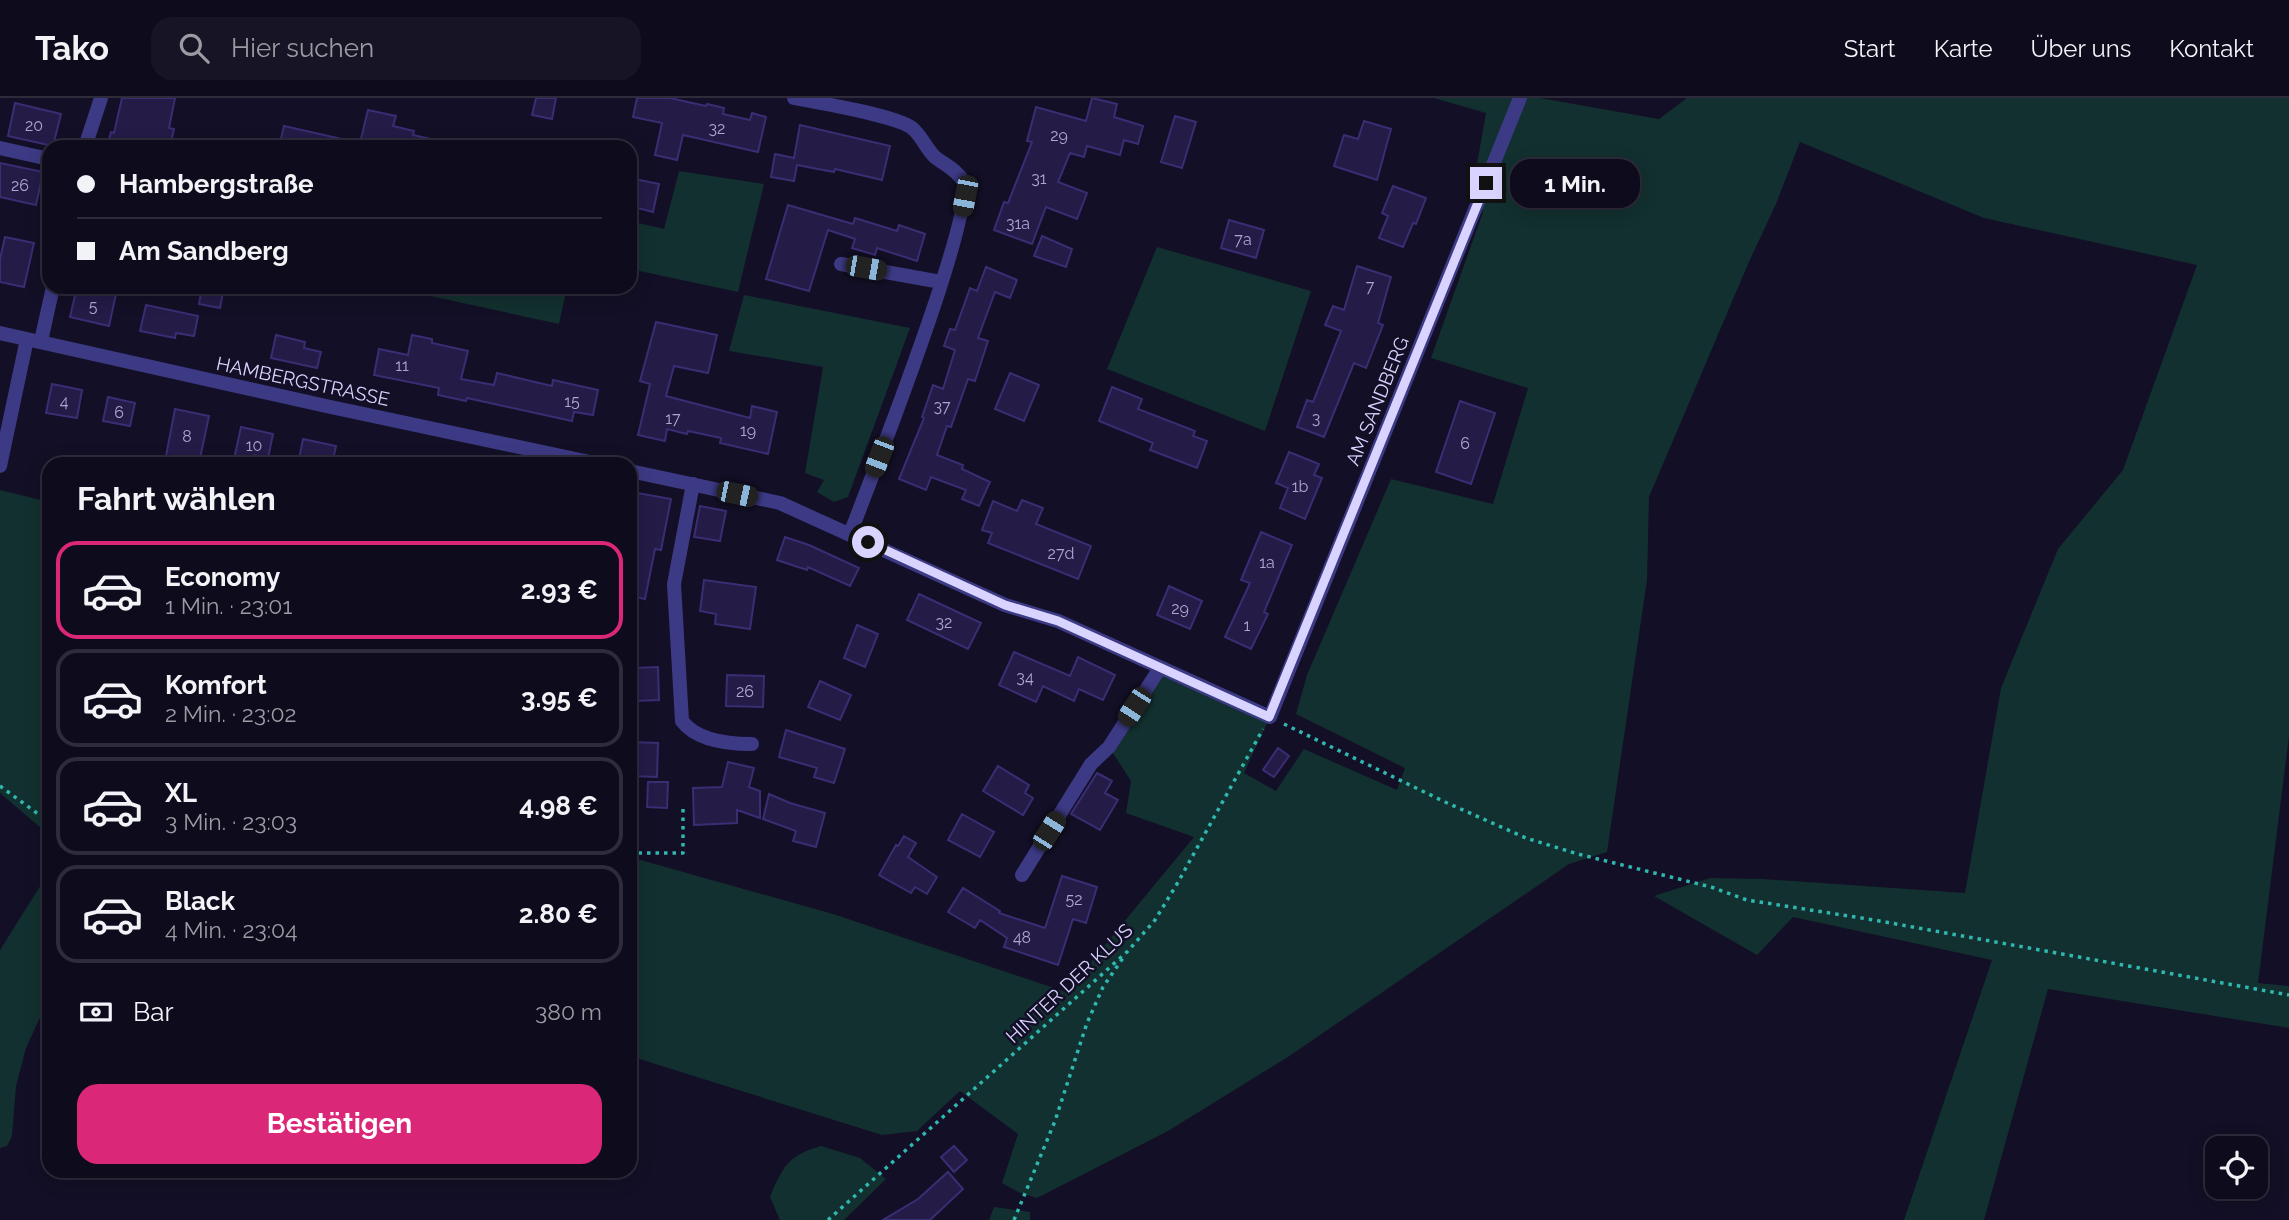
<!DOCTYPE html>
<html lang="de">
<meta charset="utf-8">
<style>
body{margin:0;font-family:Raleway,sans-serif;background:#171425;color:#f1f3f6;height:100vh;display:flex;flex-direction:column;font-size:26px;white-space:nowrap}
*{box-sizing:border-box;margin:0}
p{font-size:23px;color:#9b9ba3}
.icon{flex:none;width:38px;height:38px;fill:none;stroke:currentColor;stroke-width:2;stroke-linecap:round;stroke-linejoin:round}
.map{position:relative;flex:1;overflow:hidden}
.details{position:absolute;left:42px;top:359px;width:595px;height:721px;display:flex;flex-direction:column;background:#0e0b1c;border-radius:21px;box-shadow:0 4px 18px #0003,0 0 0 2px #2e2b3b}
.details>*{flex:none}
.guide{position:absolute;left:42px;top:42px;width:595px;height:154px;border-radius:21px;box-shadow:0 4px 18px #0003,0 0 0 2px #2e2b3b;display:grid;align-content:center;height:154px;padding:0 35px;background:#0e0b1c}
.tools{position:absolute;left:2205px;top:1038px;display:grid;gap:14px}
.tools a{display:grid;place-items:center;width:63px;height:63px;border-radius:14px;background:#0e0b1c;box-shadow:0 4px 18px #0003,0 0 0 2px #2e2b3b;font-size:35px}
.end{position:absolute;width:32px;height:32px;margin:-16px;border:9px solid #d9d4ff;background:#111;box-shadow:0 0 0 4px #111}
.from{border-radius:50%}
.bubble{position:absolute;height:49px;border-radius:21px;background:#0e0b1c;box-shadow:0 4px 18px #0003,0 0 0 2px #2e2b3b;font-size:23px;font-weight:700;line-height:49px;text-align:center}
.car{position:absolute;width:21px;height:42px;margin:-21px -10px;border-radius:9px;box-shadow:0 0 5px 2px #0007;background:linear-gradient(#222 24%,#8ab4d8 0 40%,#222 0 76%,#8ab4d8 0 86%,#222 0)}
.guide b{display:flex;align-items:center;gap:24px;height:66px;font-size:26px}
.guide b+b{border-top:2px solid #2e2b3b}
.guide i{width:18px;height:18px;background:#f1f3f6}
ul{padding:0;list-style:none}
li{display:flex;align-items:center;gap:21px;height:98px;margin:0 14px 10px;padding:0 21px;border:4px solid #2e2b3b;border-radius:21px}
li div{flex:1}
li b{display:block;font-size:26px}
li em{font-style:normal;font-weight:700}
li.selected{border-color:#db2777}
li>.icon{width:63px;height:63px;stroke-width:1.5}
h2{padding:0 35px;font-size:32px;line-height:84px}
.pay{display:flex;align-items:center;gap:18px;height:77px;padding:0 35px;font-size:26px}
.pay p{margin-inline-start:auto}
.primary-button{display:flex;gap:14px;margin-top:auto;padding:14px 35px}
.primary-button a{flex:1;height:80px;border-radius:21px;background:#db2777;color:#fff;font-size:28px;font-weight:700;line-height:80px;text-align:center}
header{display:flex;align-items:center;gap:42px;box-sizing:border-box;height:98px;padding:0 35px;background:#0e0b1c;border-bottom:2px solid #2e2b3b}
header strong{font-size:33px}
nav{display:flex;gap:38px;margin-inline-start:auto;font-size:24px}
.search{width:490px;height:63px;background:#171425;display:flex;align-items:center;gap:18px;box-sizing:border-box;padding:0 24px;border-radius:21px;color:#9b9ba3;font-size:26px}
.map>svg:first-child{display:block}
</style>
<header>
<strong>Tako</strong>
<div class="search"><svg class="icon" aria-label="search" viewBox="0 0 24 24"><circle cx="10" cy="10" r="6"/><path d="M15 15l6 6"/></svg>Hier suchen</div>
<nav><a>Start</a><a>Karte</a><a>Über uns</a><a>Kontakt</a></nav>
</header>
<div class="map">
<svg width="2289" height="1122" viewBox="0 0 2289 1122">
<rect width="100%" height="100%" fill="#130f26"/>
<path fill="#12302f" d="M1434 0H1540L1659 21 1687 0H2289V638L2258 885 2289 888V930L2048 891 1984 1122H1904L1992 862 1793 819 1757 857 1654 798 1710 780 1762 781 1965 795 2001 590 2058 451 2123 372 2197 167 1984 120 1800 44 1776 106 1748 166 1649 399 1647 482 1607 754 1569 766 1288 959 1168 1033 1037 1100 1018 1094 1002 1085 1018 1036 960 993 917 1033 882 1037 630 958V759L833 816 1066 894 1194 739 1126 715 1131 683 1109 649 1160 570 1270 619 1244 675 1276 693 1304 651 1397 692 1405 670 1296 616 1307 577 1391 381 1493 406 1528 290 1431 260 1483 114 1473 88 1486 15Z
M679 73 764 86 738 194 630 171V123L664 131Z
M1157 149 1311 193 1265 333 1107 271Z
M413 189H567L559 226 412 194Z
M744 197 910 230 848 399 834 404 817 394 824 382 805 375 823 269 729 253Z
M0 392 49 404V737L0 695Z
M49 774V900L26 950 16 988 12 1038 7 1048 0 1050V852Z
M821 1048 860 1060 886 1081 844 1122H780L770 1099C782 1070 788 1057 821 1048Z
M994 1109 1030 1114V1122H989Z"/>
<path fill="#241b47" stroke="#3b2d73" stroke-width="2" d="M122 0H175L169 30 174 31 170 49H107L111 34 114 35Z
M536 0H556L552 21 532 17Z
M637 0H670L706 8 707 6 724 10 723 16 750 22 752 15 766 19 758 54 683 37 677 62 655 57 662 25 633 19Z
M1092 0 1117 6 1114 19 1143 28 1138 46 1124 42 1120 57 1087 48 1084 59 1070 55 1058 84 1087 95 1077 121 1046 109 1032 146 994 132 1004 104 1008 105 1032 44 1027 43 1036 9 1086 23Z
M15 5 61 16 53 48 8 38Z
M368 12 396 18 393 28 414 33 413 37 440 43 439 49H359Z
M1175 18 1196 24 1182 70 1161 64Z
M1364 23 1391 31 1377 82 1334 68 1344 37 1358 41Z
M800 27 890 48 882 82 835 71 834 74 797 67 794 83 771 79 775 56 794 60Z
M284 28 351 43V49H279Z
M0 65 43 74 36 107 0 99Z
M630 80 659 86 653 114 630 108Z
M1393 88 1426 100 1416 126 1413 125 1403 149 1379 140 1388 118 1382 115Z
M788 107 853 126 855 120 897 133 899 127 925 136 917 163 877 150 875 157 852 150 855 141 828 132 809 193 766 181Z
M1229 122 1264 132 1256 160 1221 150Z
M1042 138 1072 151 1066 169 1034 158Z
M5 139 34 145 24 189 0 184V161Z
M1357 168 1391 179 1378 225 1383 227 1366 270 1354 265 1324 339 1297 329 1307 302 1313 304 1341 233 1325 227 1333 208 1344 212Z
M986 169 1017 182 1010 200 995 194 978 240 988 243 975 283 968 281 951 329 947 328 937 357 963 367 962 371 990 384 979 408 962 401 966 392 931 379 926 392 899 381 924 320 922 319 933 287 943 291 955 252 944 248 950 231 955 232 970 190 977 193Z
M77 189 116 196 109 228 70 219Z
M202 189H224L220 210 199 206Z
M146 207 198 218 194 238 176 235 175 240 140 233Z
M656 224 717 237 708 275 674 268 666 298 750 320 752 308 777 314 768 356 720 345 721 340 688 333 687 336 667 331 665 343 638 337 650 286 640 283Z
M276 237 305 244 304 250 321 254 317 270 271 260Z
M412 237 432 241V245L468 253 461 281 494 287 497 275 552 288 553 282 598 292 593 317 574 314 572 323 467 300 466 303 438 297 439 290 374 277 379 251 408 257Z
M1010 275 1039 287 1024 323 995 311Z
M52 286 82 292 77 320 46 315Z
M1112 289 1142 301 1138 311 1195 333 1193 338 1207 343 1197 370 1150 352 1153 345 1099 323Z
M108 299 135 305 130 328 103 323Z
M1460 303 1495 315 1471 386 1436 374Z
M175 311 209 318 199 365 166 358Z
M241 329 273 336 268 360 254 357 253 366H233Z
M303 341 336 348 332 366H298Z
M1289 354 1319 366 1314 377 1322 380 1305 421 1280 410 1288 390 1276 385Z
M632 394 671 401 661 452 655 451 645 501 630 498Z
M1022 402 1043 410 1036 426 1091 448 1078 481 988 445 992 435 982 432 993 403 1017 413Z
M700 408 726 413 720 443 694 439Z
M1261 434 1292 447 1264 514 1268 516 1251 551 1225 539 1250 485 1241 482Z
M785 439 809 447 859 470 850 488 808 469 807 472 777 462Z
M704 482 756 489 750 531 715 526 716 516 700 513Z
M1169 488 1202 503 1190 531 1157 517Z
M919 496 981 525 968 551 907 522Z
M857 527 878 536 865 569 844 560Z
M1014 554 1070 578 1078 559 1115 577 1103 602 1079 591 1074 603 1043 588 1036 604 999 587Z
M658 569 659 602 635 603 633 570Z
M727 577 764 578 763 609 726 608Z
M820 583 851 597 840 622 808 609Z
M786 632 845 651 834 685 814 679 817 670 779 659Z
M630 644 658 645 657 679 630 678Z
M1278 650 1289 658 1274 679 1263 672Z
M728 664 754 670 749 689 760 693V720L737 712V725L694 727 693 690 722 689Z
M998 668 1029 687 1025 695 1033 700 1023 717 983 693Z
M1097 675 1112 683 1105 695 1118 702 1100 732 1071 716Z
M648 684H668L667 710 647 709Z
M769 696 790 705 825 715 816 749 793 743 796 733 763 721Z
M962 716 994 734 980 759 948 742Z
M904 738 916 745 908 759 937 779 927 796 915 789 911 795 879 777 896 747 898 748Z
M1062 778 1097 789 1086 825 1073 821 1058 867 1004 849 1007 840 980 822 975 830 948 814 963 790 1000 813 999 815 1045 830Z
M954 1048 967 1062 954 1074 941 1059Z
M948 1074 963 1091 930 1122H883L918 1101Z"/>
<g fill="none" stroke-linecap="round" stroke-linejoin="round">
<path stroke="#2fb8b0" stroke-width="3.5" stroke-dasharray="3.5 5" stroke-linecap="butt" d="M1284 626 1445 704 1526 740 1578 756 1711 789 1747 802 1874 822 2289 897
M0 688 49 724
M630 755H683V707
M828 1122 1128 853 1155 822 1177 786 1263 631
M1014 1122 1055 1023 1087 925 1103 889 1123 860"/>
<path stroke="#3d3a85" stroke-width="14" d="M794 0C819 5 894 17 912 30 922 38 926 51 935 59 945 67 957 72 963 83 977 112 868 389 850 436
M85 49 101 0
M0 50 49 61
M841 166 941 184
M0 235 326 308 599 366
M41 243 53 189
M0 368 27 241
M630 373 780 405 1005 507 1058 523 1270 619 1520 0
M693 386 674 486 682 623C697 643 728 646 752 646
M1022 777 1091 666 1109 649 1160 570"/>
</g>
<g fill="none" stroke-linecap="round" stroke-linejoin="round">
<path stroke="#d9d4ff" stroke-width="9" d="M868 444 1005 507 1058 523 1269 619 1486 85"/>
</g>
<g text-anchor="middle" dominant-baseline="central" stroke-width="5" stroke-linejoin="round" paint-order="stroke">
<g font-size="16" fill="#aca6d1">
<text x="34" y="27">20</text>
<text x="717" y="30">32</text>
<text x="1059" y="37">29</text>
<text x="1039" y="80">31</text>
<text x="20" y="87">26</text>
<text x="1018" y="125">31a</text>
<text x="1243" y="141">7a</text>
<text x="1370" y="188">7</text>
<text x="93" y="208">5</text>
<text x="402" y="267">11</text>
<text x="64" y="303">4</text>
<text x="572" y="303">15</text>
<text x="942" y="308">37</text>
<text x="119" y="314">6</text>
<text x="673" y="320">17</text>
<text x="1316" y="320">3</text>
<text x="748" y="332">19</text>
<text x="187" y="338">8</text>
<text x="1465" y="345">6</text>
<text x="254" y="347">10</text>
<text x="1300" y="388">1b</text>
<text x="1061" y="455">27d</text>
<text x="1267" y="464">1a</text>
<text x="1180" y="510">29</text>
<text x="944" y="524">32</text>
<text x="1247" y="527">1</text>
<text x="1025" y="579">34</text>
<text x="745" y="593">26</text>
<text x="1074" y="801">52</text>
<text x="1022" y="839">48</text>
</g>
<g font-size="19" fill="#d9d4ff" stroke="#130f26">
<text transform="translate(303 283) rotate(12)">HAMBERGSTRASSE</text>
<text transform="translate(1377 303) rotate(-68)">AM SANDBERG</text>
<text transform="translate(1069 885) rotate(-43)">HINTER DER KLUS</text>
</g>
</g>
</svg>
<div class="tools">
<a><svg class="icon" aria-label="locate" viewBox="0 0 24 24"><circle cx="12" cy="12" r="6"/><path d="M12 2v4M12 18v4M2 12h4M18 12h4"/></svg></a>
</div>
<i class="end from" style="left:868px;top:444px"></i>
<i class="end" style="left:1486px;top:85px"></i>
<div class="bubble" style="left:1510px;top:61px;width:130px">1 Min.</div>
<i class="car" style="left:965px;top:98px;rotate:191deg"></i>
<i class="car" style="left:866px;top:170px;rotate:100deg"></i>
<i class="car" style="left:879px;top:359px;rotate:201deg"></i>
<i class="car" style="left:737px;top:396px;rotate:102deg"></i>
<i class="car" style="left:1134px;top:609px;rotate:213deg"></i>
<i class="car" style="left:1049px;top:733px;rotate:32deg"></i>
<div class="guide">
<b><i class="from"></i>Hambergstraße</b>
<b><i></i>Am Sandberg</b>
</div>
<section class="details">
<h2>Fahrt wählen</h2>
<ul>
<li class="selected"><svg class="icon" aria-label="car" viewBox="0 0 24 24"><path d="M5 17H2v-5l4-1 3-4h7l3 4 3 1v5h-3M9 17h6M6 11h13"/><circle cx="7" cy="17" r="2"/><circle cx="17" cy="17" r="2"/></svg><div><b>Economy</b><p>1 Min. · 23:01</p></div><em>2.93 €</em></li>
<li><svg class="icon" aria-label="car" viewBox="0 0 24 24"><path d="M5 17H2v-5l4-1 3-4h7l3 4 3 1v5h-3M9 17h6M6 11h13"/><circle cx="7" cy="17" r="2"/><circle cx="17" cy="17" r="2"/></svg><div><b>Komfort</b><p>2 Min. · 23:02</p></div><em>3.95 €</em></li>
<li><svg class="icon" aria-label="car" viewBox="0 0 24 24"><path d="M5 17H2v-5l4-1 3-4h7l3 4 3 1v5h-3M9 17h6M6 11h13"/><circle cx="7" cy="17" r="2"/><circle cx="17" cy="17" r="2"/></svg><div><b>XL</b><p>3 Min. · 23:03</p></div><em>4.98 €</em></li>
<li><svg class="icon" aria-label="car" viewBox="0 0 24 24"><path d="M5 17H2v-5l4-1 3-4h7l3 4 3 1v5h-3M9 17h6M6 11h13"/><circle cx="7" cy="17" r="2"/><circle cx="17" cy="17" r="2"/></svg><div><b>Black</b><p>4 Min. · 23:04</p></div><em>2.80 €</em></li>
</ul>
<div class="pay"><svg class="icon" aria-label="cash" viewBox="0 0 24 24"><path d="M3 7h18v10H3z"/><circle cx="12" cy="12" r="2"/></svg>Bar<p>380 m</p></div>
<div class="primary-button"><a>Bestätigen</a></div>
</section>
</div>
